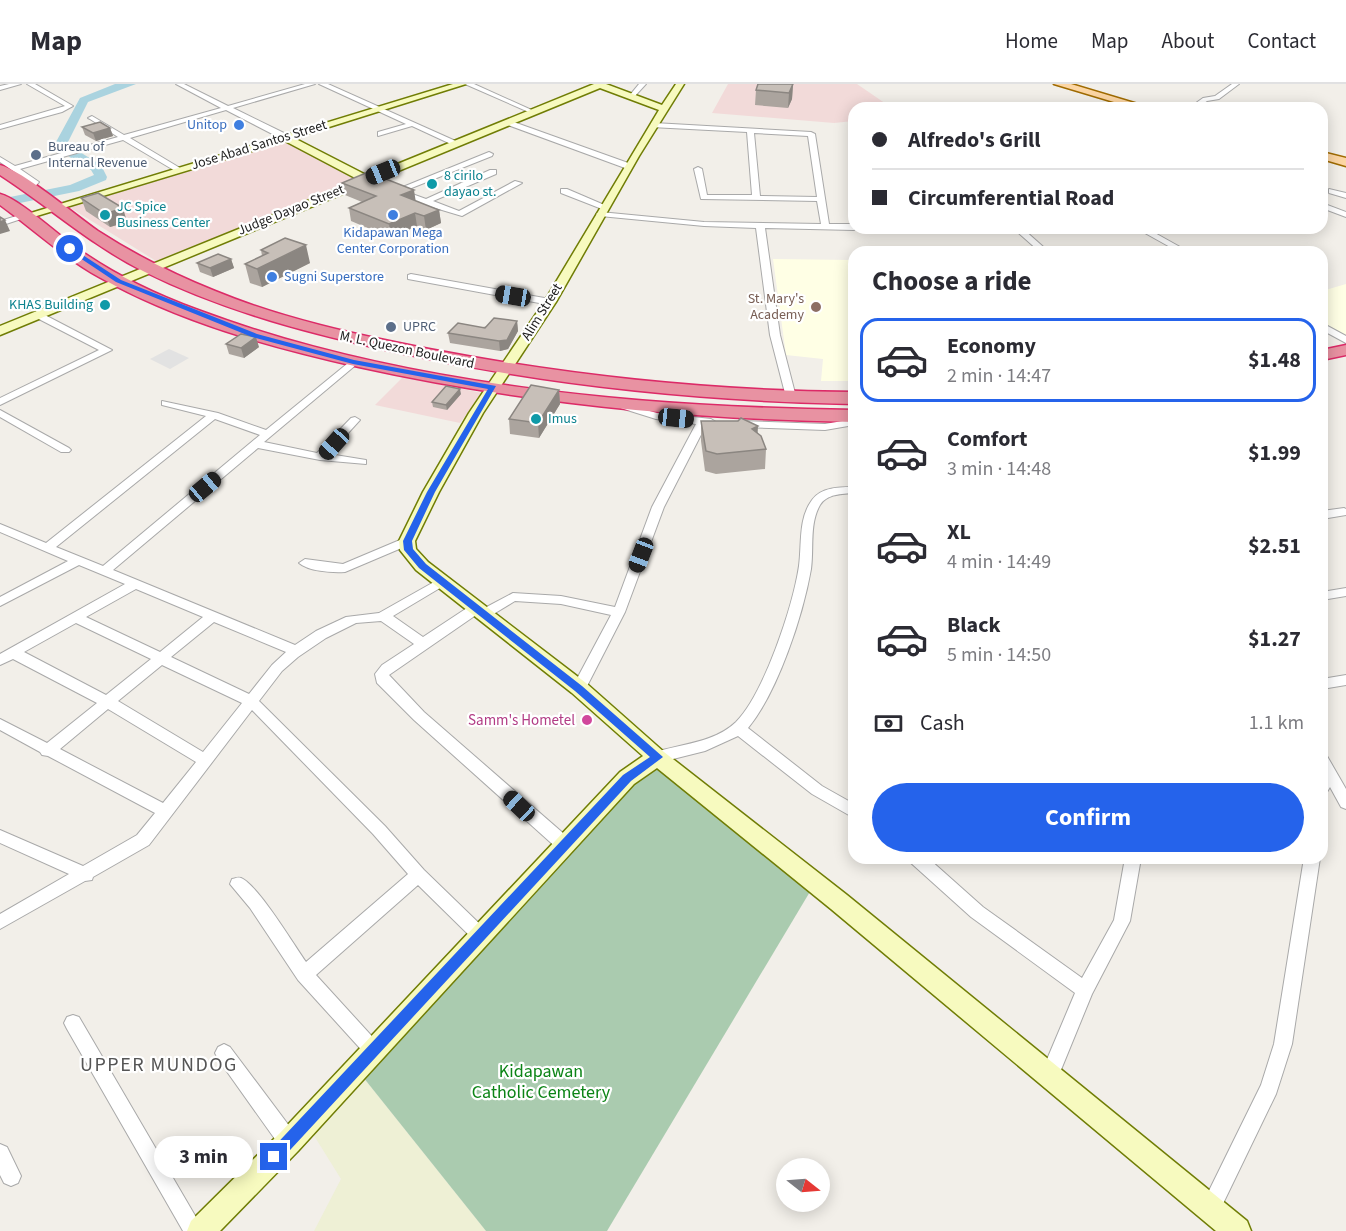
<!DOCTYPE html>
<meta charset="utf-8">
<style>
body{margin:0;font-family:"Source Sans 3",sans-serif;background:#f7f7f7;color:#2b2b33;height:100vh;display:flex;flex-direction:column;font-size:22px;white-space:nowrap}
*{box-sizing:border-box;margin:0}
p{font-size:20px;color:#7c7c81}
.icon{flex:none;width:33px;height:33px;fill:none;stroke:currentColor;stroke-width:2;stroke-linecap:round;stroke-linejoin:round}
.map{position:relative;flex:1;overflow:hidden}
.details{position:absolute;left:848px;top:162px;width:480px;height:618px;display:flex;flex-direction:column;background:#fff;border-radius:18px;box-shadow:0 3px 15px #0003}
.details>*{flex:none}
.hud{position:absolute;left:848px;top:18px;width:480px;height:132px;border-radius:18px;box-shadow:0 3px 15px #0003;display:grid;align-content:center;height:132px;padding:0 24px;background:#fff}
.needle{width:39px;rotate:107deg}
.fabs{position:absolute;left:776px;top:1074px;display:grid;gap:12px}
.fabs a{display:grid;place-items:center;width:54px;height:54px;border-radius:50%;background:#fff;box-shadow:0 3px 15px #0003;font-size:30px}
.end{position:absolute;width:27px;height:27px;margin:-14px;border:8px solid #2563eb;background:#fff;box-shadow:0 0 0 3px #fff}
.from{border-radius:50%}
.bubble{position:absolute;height:42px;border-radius:21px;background:#fff;box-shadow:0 3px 15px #0003;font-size:20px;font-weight:700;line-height:42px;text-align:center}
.car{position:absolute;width:18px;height:36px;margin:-18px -9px;border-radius:8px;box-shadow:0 0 4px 2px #0007;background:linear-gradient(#222 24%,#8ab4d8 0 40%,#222 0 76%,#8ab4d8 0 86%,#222 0)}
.hud b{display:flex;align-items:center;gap:21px;height:57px;font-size:22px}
.hud b+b{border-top:2px solid #e1e1e2}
.hud i{width:15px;height:15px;background:#2b2b33}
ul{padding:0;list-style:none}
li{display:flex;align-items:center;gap:18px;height:84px;margin:0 12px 9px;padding:0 12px;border:3px solid transparent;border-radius:18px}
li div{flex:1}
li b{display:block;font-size:22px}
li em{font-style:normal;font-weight:700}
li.active{border-color:#2563eb}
li>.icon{width:54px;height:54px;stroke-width:1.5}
h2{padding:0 24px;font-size:27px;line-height:72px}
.pay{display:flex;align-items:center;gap:15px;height:66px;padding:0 24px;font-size:22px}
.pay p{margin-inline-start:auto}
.primary-button{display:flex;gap:12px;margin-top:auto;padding:12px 24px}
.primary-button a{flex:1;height:69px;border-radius:36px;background:#2563eb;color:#fff;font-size:24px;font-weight:700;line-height:69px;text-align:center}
header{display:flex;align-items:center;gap:36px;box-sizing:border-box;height:84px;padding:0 30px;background:#fff;border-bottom:2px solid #e1e1e2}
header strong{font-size:28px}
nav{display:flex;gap:33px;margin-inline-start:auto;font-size:21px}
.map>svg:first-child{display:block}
</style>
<header>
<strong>Map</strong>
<nav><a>Home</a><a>Map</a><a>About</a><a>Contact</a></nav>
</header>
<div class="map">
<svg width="1346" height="1147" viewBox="0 0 1346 1147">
<rect width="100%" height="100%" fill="#f2efe9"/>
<path fill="#f2dad9" d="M728 0H857L892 24H854L853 37 834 39 712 29Z
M282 56 358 96 156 177 69 123Z
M403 293 482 309 460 339 375 321Z"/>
<path fill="#ffffe5" d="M773 175 853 176V297H821L823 275 786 271Z
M1346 200V251L1322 238V207Z"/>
<path fill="#eef0d5" d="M363 993 486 1147H314L341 1095 313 1050Z"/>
<path fill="#aacbaf" d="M656 683 811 806 607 1147H486L363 993 639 695Z"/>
<path fill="#e2e2e2" d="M169 265 189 274 170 285 150 275Z"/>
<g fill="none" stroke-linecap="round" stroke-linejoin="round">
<path fill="#aad3df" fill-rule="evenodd" d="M115 0H136L88 18 68 58 70 62 101 81 107 93 106 96 79 107 0 123V115L70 101 94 91 91 86 60 67 56 58 80 14Z"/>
<defs>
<path id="street" d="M9 0H21L0 6V2Z
M27 0H35L73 22 62 28 0 45V41L65 22Z
M176 0H184L228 22 305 0H315L233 24 288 51V55H282L226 26 130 54 180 84V88H177L123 56 20 85 39 98 31 107 27 105 31 99 0 78V73L15 82 118 53 90 35 88 34 92 32 124 51 221 24Z
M319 0H328L460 59 453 61 412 42 378 52V48L406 40Z
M465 0H474L536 28 531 29Z
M639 0H646L634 13H630V11Z
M1232 0H1239L1219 15 1207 17 1197 24H1189L1203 14 1215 12Z
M508 36 631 80 632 82 625 84 505 40 504 38Z
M654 39 811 48 815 50 829 140H854V144H857L854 146 765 144 780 251 796 313 795 315H787L786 313 770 251 756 144 704 142 600 132 596 130 600 128 704 138 821 140 817 117 701 115 694 85 698 83 702 85 707 111H752L747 48 651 43V39ZM754 49 808 52 817 113 760 112Z
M489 68 493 70 492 72 404 107 426 115 490 86H496V90L433 117 459 127 515 97 522 99 462 132 422 120 393 107Z
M561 105H567L609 123 602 125 561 109Z
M1329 105 1346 109V114L1329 109Z
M1322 119 1346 128V133L1322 124Z
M23 130 30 132 0 142V137Z
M1013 144H1022L1049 168H1040Z
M1136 144H1146L1189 168H1179Z
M411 190 550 215 555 218 550 221 408 195V191Z
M35 229H41L112 266 0 321V314L99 266 35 233Z
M1322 239 1346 252V259L1322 246Z
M353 275 357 276V280L264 358 317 369 351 334 355 333 360 336 329 370 366 376V380L320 376 258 364 113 486 295 561 316 547 346 533 379 529 441 494 445 495 447 498 445 501 393 532 423 553 470 522H480L481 526 513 509 561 512 615 523 652 423 696 340 656 335 608 320 613 317 657 329 711 335 716 338 715 340 706 341 664 423 625 528 584 608H574L572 604 611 531 561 520 515 517 487 534H477L476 531 389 591 424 628 571 756 573 761 571 766 565 767 559 766 414 636 377 599 375 590 382 581 414 560 381 537 356 539 326 554 298 573 282 587 259 617 385 742 424 786 487 847 489 852 487 857 481 859 475 857 418 801 316 891 379 960 382 966 379 972 373 975 367 972 298 896 250 824 230 800 232 795C237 794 237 793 241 794 258 801 294 861 306 878L408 790 373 750 252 626 149 761 93 793 92 796 85 797 0 845V830L69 790 0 759V746L83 782 137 751 155 729 48 672 42 671 40 668 0 646V635L47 659 97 619 13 575 0 581V570L125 500 79 481 0 522V513L68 477 0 448V440L46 459 206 332 162 321V317L218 329 266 346ZM215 335 260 351 103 482 56 463ZM136 505 203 533 160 568 86 533ZM214 538 286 568 272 581 249 610 171 573ZM76 539 151 575 106 611 24 568ZM162 581 242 619 203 668 118 617ZM108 625 196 678 163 719 60 665Z
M0 326 69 364 71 366 69 368H61L0 333Z
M854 335V341L825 346 739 343 734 340 739 337 825 340Z
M854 403V409C841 410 827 410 820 421 809 440 814 465 811 485 803 531 778 608 748 644L822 702 854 720V734L812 710 738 652 705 667 657 679 652 677 650 673 652 669C680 660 714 659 736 638 764 610 793 522 799 482 802 460 798 435 812 416 821 403 840 403 854 403Z
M1344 424 1346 425V431L1322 435V427Z
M407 453 413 457 411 460 345 488C332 489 308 487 299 479L305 475 343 480Z
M1346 504V512L1322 516V508Z
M1346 591V601L1322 605V595Z
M1322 670 1327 672 1346 705V725L1341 723 1330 703 1327 708 1322 710Z
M909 774H928L983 823 1082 894 1114 836 1125 774H1141L1130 837 1092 910 1056 998 1049 1001 1042 998 1040 992 1075 909 971 833 911 779Z
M1304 774H1320L1292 960 1276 1010 1217 1132 1210 1135 1203 1132 1200 1125 1261 1001 1274 960Z
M73 931 79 933 204 1147H183L67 945 64 939 67 933Z
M224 960 230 963 296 1051 299 1058 296 1065 289 1068 282 1065 218 975 215 969 218 963Z
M0 1060 7 1063 21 1092 18 1099 11 1102 4 1099 0 1091Z"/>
<path id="secondary" d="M453 0H466L294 54 368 92 594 0H606L662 21 676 0H684L639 72 556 218 483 329 439 408 415 457 416 465 428 478 586 599 664 668 847 811 1247 1137 1251 1147H1216L831 825 657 684 634 700 298 1067 220 1147H187L191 1137 280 1049 620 688 643 672 572 609 416 486 400 466 399 457 423 408 469 329 544 218 659 26 600 4 0 251V242L359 96 285 57 30 134 21 132Z"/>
<path id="primary" d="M1054 0H1071L1151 24H1134Z
M1322 68 1346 74V82L1322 75Z"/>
<path id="highway" d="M0 81C23 87 75 131 98 147 135 171 173 190 215 207 283 235 357 251 429 265 570 292 710 307 854 308V320C702 317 553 302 405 270 315 251 225 228 143 187 91 161 48 122 0 91Z
M0 110C20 115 61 154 81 167 117 192 157 211 198 226 401 302 639 323 854 326V338C687 335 522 319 359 283 270 263 179 238 99 193 63 173 33 145 0 121Z
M1346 261V271L1322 276V266Z"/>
</defs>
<use href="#street" stroke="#a9a9a9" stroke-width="2"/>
<use href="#secondary" stroke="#707d05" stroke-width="3"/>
<use href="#primary" stroke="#a06b00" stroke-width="3"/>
<use href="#highway" stroke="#dc2a67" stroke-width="3"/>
<use href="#street" fill="#fff" fill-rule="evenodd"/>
<use href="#secondary" fill="#f7fabf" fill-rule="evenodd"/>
<use href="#primary" fill="#fcd6a4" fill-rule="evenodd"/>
<use href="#highway" fill="#e892a2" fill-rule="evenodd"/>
</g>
<path fill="#aba49e" d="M793 0 792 15 788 24 755 21 756 6Z
M82 43 110 44 113 52 96 57 85 51Z
M342 99 416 117 439 126 441 139 426 146 417 142 391 154 351 137 349 124 362 118 345 111Z
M81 114 127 138 110 143 86 127Z
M261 166 310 179 262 203 250 199 245 180 262 172Z
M231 175 234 184 213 193 200 188 197 179Z
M517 237 518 247 508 265 500 267 450 259 448 249Z
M226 260 259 263 244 274 229 270Z
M559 306 560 320 539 354 510 350 509 335Z
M461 310 447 326 433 323 432 318Z
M701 337 757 349 766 365 765 385 716 390 705 387 701 357Z"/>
<path fill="#8b8681" d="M793 0 792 15 788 24 789 9Z
M110 44 113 52 96 57 93 49Z
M414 106 416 119 401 111Z
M123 124 127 138 110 143 105 130Z
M439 126 441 139 426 146 424 132Z
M415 129 417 142 391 154 389 140Z
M5 136 10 147 0 150V138Z
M306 161 310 179 262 203 257 185Z
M231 175 234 184 213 193 210 184Z
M517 237 518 247 508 265 500 267 499 257Z
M256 253 259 263 244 274 241 264Z
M460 305 461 310 447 326 446 321Z
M559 306 560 320 539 354 538 339Z
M758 342 757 361 752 345Z"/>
<path fill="#c7bfb8" stroke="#8b8681" stroke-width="1.5" d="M758 0H793L789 9 756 6Z
M100 38 110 44 93 49 82 43Z
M368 88 414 106 401 111 439 126 424 132 415 129 389 140 349 124 376 112 342 99Z
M98 109 123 124 105 130 81 114Z
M0 133 5 136 0 138Z
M285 154 306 161 257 185 245 180 268 169 261 166Z
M218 170 231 175 210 184 197 179Z
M494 234 517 237 507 256 499 257 448 249 458 239 485 244Z
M241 250 256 253 241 264 226 260Z
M531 301 559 306 538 339 509 335Z
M446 302 460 305 446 321 432 318Z
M741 334 758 342 752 345 761 352 766 365 717 370 706 367 701 337H738Z"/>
<path fill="#2563eb" d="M68 164H72L121 196 257 250 354 276 496 302 435 408 412 457 413 465 426 480 582 602 663 673 631 697 279 1078 274 1080 269 1078V1068L623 691 650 673 575 607 419 484 404 466 403 457 427 408 488 305 353 280 252 253 116 198 68 166Z"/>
<g fill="#3f7fe0" stroke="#fff" stroke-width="2">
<circle cx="239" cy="41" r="6"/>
<circle cx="393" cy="131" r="6"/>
<circle cx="272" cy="193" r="6"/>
</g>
<g fill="#5c6f8a" stroke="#fff" stroke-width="2">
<circle cx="36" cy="71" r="6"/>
<circle cx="391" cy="243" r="6"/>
</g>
<g fill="#0f9aa8" stroke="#fff" stroke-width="2">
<circle cx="432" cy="100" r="6"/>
<circle cx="105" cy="131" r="6"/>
<circle cx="105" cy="221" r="6"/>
<circle cx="536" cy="335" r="6"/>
</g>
<circle fill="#8d6e63" stroke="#fff" stroke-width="2" cx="816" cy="223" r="6"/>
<circle fill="#d1479c" stroke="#fff" stroke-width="2" cx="587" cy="636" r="6"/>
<g text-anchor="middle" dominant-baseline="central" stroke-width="4.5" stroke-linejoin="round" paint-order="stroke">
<g font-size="14" fill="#366cbe" stroke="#fff" text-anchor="end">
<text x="227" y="41">Unitop</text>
<text x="393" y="149" text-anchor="middle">Kidapawan Mega<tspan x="393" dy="16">Center Corporation</tspan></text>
<text x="284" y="193" text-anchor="start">Sugni Superstore</text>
</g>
<g font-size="14" fill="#222" stroke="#fff">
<text transform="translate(259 61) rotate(-17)">Jose Abad Santos Street</text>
<text transform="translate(291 126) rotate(-22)">Judge Dayao Street</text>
<text transform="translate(542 228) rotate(-58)">Alim Street</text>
<text transform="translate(407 266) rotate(12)">M. L. Quezon Boulevard</text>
</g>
<g font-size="14" fill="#4e5e75" stroke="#fff" text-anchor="start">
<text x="48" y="63">Bureau of<tspan x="48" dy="16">Internal Revenue</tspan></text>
<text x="403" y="243">UPRC</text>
</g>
<g font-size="14" fill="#0d838f" stroke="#fff" text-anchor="start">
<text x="444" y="92">8 cirilo<tspan x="444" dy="16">dayao st.</tspan></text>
<text x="117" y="123">JC Spice<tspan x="117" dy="16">Business Center</tspan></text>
<text x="93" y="221" text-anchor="end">KHAS Building</text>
<text x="548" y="335">Imus</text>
</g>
<g font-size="14" fill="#785e54" stroke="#fff" text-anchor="end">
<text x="804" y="215">St. Mary's<tspan x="804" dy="16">Academy</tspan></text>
</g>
<g font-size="15" fill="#b23c85" stroke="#fff" text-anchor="end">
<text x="575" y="636">Samm's Hometel</text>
</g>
<g font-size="18" fill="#0c8416" stroke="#fff">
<text x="541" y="987">Kidapawan<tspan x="541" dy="21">Catholic Cemetery</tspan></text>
</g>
<g font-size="20" letter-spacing="1.5" fill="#555" stroke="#fff">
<text x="159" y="981">UPPER MUNDOG</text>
</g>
</g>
</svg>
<div class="fabs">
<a><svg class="needle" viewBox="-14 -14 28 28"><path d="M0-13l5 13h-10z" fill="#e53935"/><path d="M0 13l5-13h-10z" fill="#7c7c81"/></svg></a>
</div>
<i class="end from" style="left:70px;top:165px"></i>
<i class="end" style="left:274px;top:1073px"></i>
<div class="bubble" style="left:154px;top:1052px;width:99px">3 min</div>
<i class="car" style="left:383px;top:88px;rotate:248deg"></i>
<i class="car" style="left:513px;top:212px;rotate:280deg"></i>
<i class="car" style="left:676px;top:334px;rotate:96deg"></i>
<i class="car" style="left:334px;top:360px;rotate:222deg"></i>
<i class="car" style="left:205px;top:403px;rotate:50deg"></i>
<i class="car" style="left:641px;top:471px;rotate:201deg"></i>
<i class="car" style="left:519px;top:722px;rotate:313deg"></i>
<div class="hud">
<b><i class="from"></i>Alfredo's Grill</b>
<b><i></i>Circumferential Road</b>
</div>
<section class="details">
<h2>Choose a ride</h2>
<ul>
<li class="active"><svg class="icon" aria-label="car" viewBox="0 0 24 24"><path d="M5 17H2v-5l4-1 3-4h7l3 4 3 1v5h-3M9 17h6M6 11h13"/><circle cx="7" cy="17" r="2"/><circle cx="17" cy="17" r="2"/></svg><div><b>Economy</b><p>2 min · 14:47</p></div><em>$1.48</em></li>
<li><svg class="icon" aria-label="car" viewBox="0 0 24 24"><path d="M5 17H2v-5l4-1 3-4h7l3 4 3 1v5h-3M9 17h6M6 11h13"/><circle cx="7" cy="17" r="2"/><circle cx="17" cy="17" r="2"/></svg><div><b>Comfort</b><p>3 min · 14:48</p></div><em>$1.99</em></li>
<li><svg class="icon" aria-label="car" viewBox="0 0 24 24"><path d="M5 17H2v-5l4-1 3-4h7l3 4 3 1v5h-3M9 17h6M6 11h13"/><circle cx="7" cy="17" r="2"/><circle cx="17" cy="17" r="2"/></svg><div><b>XL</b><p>4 min · 14:49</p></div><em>$2.51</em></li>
<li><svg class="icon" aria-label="car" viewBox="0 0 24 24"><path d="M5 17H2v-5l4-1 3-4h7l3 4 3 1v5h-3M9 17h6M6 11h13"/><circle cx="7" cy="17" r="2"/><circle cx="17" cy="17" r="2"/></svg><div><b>Black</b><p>5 min · 14:50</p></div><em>$1.27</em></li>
</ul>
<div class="pay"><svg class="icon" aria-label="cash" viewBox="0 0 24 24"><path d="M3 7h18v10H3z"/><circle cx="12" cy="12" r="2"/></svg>Cash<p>1.1 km</p></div>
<div class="primary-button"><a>Confirm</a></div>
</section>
</div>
